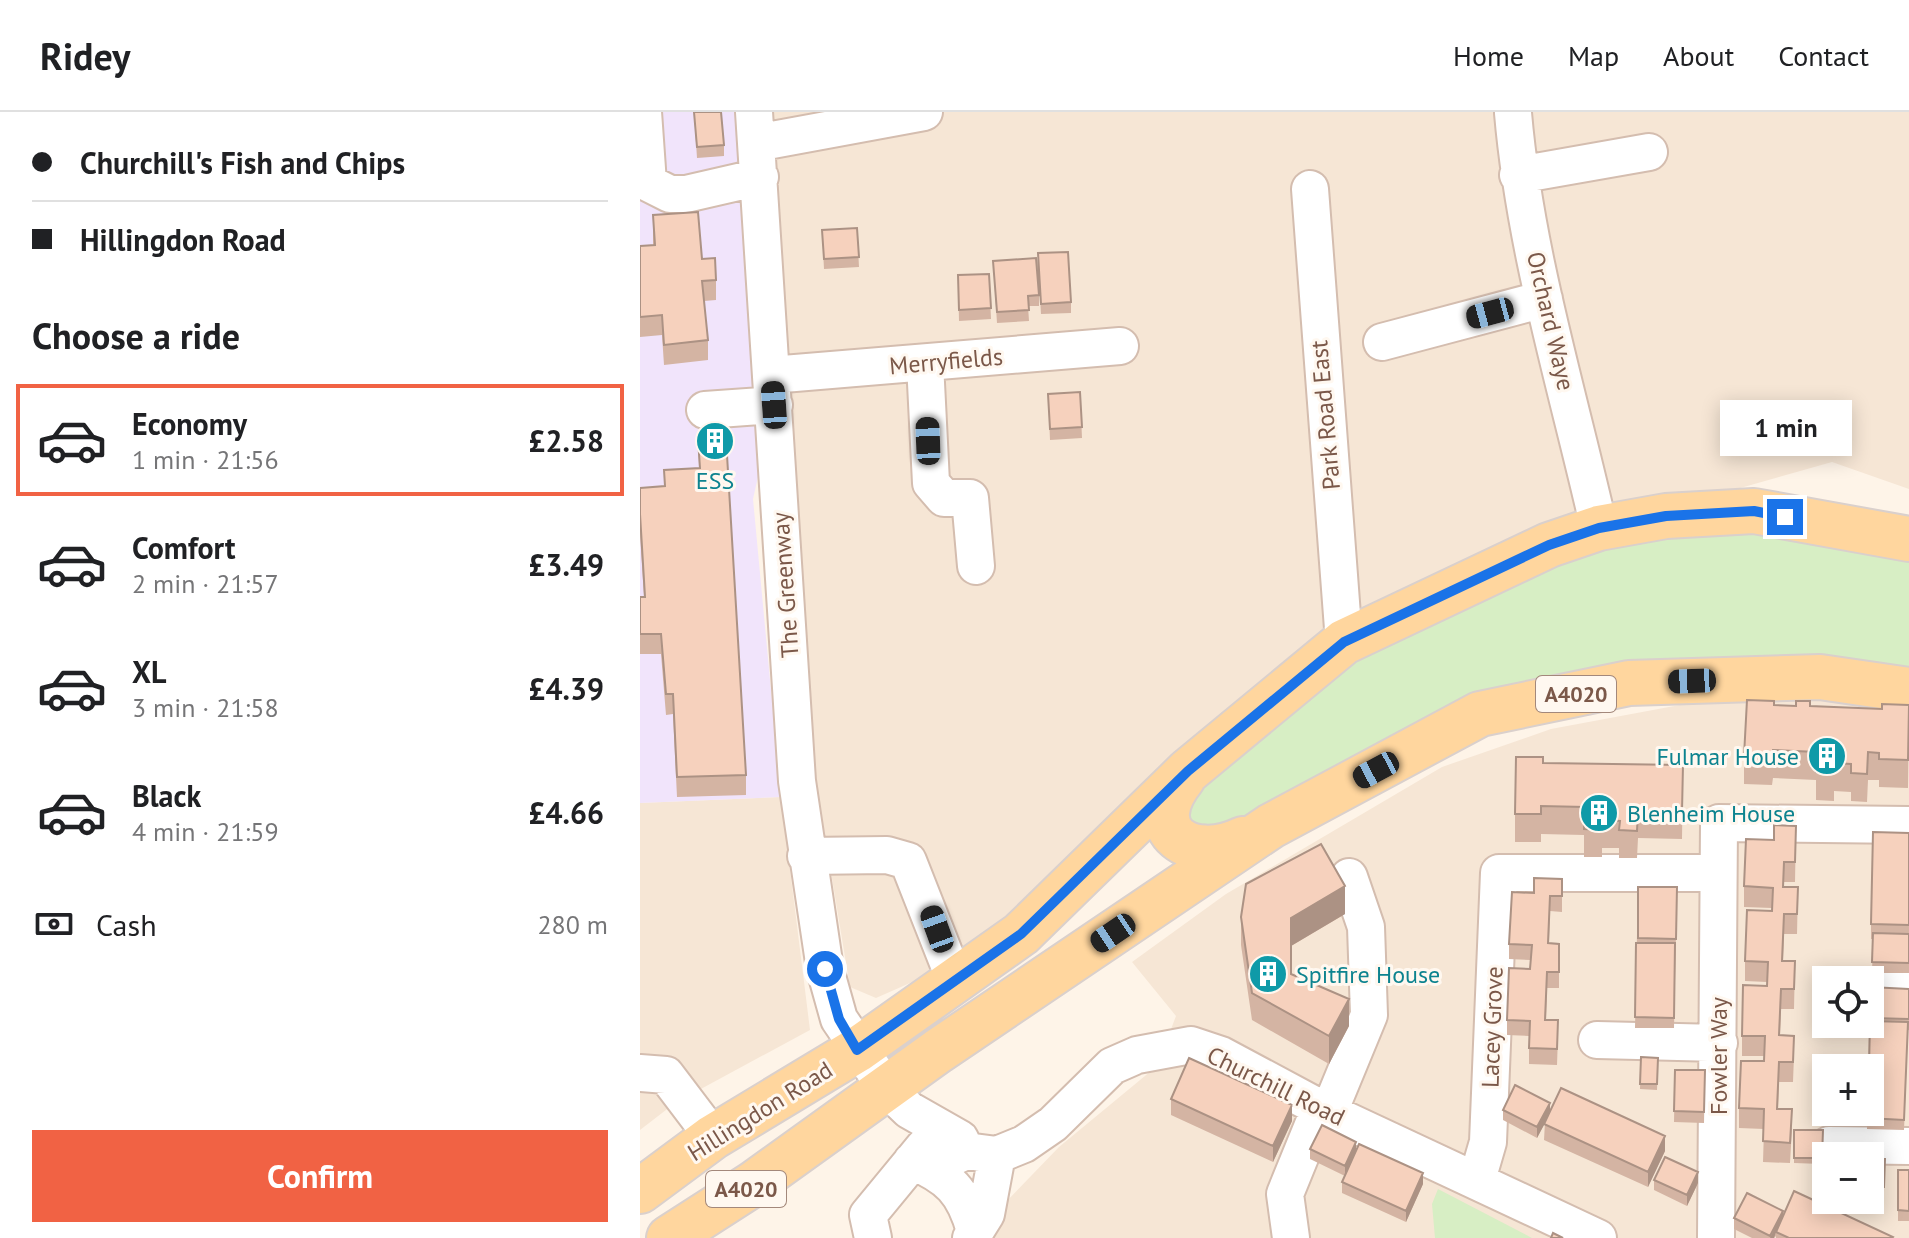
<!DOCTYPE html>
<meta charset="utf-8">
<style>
body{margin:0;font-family:"PT Sans",sans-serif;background:#f2f2f2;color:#202124;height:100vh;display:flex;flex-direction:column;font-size:30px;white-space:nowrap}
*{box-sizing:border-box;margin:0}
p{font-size:26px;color:#757577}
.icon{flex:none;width:44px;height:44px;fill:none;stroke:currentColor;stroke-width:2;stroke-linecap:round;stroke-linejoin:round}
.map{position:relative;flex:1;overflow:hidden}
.side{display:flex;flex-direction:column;background:#fff;width:640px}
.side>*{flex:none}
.guide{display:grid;align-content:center;height:176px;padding:0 32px;background:#fff}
.buttons{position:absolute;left:1172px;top:854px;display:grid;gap:16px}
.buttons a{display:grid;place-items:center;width:72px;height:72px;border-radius:0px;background:#fff;box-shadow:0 4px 20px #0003;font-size:40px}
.end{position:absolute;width:36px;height:36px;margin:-18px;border:10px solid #1a73e8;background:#fff;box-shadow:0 0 0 4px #fff}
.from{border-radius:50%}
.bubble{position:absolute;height:56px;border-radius:0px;background:#fff;box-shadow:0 4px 20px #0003;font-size:26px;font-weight:800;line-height:56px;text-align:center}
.car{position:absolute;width:24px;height:48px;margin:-24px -12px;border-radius:10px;box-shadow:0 0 6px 2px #0007;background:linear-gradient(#222 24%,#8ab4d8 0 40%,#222 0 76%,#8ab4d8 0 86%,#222 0)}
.guide b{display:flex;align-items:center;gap:28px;height:76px;font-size:30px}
.guide b+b{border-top:2px solid #e0e0e0}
.guide i{width:20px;height:20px;background:#202124}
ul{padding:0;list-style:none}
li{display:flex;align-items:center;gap:24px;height:112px;margin:0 16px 12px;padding:0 16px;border:4px solid transparent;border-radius:0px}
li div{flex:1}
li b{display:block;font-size:30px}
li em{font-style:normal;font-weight:800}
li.selected{border-color:#f16244}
li>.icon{width:72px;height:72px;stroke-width:1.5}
h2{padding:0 32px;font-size:36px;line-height:96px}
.pay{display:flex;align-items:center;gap:20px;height:88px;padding:0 32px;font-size:30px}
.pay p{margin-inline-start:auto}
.cta{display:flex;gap:16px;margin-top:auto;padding:16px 32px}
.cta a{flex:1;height:92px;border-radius:0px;background:#f16244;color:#fff;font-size:32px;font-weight:800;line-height:92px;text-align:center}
header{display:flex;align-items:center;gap:48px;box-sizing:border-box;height:112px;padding:0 40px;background:#fff;border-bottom:2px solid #e0e0e0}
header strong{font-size:38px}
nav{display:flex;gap:44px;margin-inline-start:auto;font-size:28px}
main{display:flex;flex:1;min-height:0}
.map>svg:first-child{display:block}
</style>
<header>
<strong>Ridey</strong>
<nav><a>Home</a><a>Map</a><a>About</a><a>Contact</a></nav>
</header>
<main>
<section class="side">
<div class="guide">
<b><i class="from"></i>Churchill's Fish and Chips</b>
<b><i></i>Hillingdon Road</b>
</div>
<h2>Choose a ride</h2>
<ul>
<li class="selected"><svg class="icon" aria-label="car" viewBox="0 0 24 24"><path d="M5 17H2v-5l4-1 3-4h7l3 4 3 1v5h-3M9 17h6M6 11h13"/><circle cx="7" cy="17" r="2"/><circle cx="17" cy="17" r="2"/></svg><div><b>Economy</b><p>1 min · 21:56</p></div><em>£2.58</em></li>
<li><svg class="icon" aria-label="car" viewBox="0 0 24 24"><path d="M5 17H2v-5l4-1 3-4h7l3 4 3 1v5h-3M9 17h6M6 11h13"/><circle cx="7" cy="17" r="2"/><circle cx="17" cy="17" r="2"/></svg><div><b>Comfort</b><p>2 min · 21:57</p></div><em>£3.49</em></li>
<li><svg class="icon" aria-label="car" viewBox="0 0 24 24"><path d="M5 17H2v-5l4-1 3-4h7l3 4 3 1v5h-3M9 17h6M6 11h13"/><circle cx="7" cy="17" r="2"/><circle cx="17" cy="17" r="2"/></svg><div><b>XL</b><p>3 min · 21:58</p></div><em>£4.39</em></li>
<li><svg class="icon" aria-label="car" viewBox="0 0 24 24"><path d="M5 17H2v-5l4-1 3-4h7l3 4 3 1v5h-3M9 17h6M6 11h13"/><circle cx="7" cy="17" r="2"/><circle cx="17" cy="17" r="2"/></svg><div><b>Black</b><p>4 min · 21:59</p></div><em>£4.66</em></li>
</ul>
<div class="pay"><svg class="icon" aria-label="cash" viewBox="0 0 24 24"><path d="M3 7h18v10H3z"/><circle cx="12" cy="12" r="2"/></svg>Cash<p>280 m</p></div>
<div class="cta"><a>Confirm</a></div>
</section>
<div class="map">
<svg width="1269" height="1126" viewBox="0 0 1269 1126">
<rect width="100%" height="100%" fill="#fef4e8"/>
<path fill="#f6e6d5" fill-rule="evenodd" d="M110 0H1269V377L1192 350 959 416 704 530 381 822 236 886 210 875 146 489Z
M1135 581 1269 598V1126H331L419 1035 517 954 536 904 492 850 586 782 802 655 911 617 1088 584ZM1186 868H1230V912H1186ZM1186 956H1230V1000H1186ZM1186 1044H1230V1088H1186Z
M141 685 170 918 35 991 0 1018V691Z"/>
<path fill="#f1e4fb" d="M0 0H114L134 293 113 387 141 685 0 691Z"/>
<path fill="#d7eec4" d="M1026 404 1269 427V578L1180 565 840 602 552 735 534 677 704 530Z
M798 1077 892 1126H795L792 1092Z"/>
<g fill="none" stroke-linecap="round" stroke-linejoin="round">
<defs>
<path id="minor" d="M3 0 8 71 30 82H46L120 65
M114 0 157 669 185 857 199 907 246 976 269 998 320 1027 326 1039
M873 1C885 141 928 279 959 416
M116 31 284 0
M878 63 1009 40
M670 77 704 530
M742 230 904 187
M285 251 291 371 304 386H330L336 454
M131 263 480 234
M65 298 134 293
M166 744 247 743 268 749 316 871
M1230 874H1269
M957 928 1079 931
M0 961 26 963 73 1025
M689 1000 729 903 726 815 709 765
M1189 1033 1269 1034
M305 1043 315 1044 326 1039 357 1043 384 1032 413 1012 472 954 497 943 551 933 581 943 680 996 958 1126
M272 1049C309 1065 324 1079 335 1119
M837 1068 848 1030 859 761H1078
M233 1126 228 1103 284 1035
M331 1126 346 1102 357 1043
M651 1126 645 1082 680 996
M1076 1126 1079 711 1269 713"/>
<path id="major" d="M543 666C500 720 551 752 603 727
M0 1079 73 1025 217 938 381 822 548 659 704 530 909 433 959 416 1026 404 1114 399 1269 427
M29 1126 113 1072 298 939 631 714 840 602 989 571 1180 565 1269 578"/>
</defs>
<use href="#minor" stroke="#d4bdaf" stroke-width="40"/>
<use href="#major" stroke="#dad0cc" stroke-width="48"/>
<use href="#minor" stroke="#fff" stroke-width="36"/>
<use href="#major" stroke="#ffd69e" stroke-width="44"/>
</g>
<path fill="#d4b4a3" d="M54 0 84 33V44L57 46Z
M13 103 62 147 76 168V188L64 189 68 228V248L24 253 22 223 0 225V134L13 133Z
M217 116 219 155 184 157 182 118Z
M353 149 399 183V194H388L389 209 357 211Z
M398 152 431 190V201L401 202Z
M349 162 351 207 319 209 318 163Z
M440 280 442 326 410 328 408 282Z
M58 327 106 663V683L37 685 33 602 26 603 21 542H0V485H4L0 422V376L24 374V358L59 356Z
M1134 593 1242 597 1269 593 1268 676 1239 675V668H1228L1227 690 1211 689V680L1194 679V689L1176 688V668L1133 666 1132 673 1104 672V644Z
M903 651 1043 653 1042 727 998 726 997 746H979V736H962V745H944V723L901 722V730H875V702Z
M1156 714 1155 770H1144V775H1158L1157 822H1144L1143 849H1155L1154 897H1141L1140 923 1154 944 1153 970H1139L1138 997 1152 1017 1150 1051 1123 1050 1124 1017 1099 1016V996L1124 949V944H1102V924L1127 874V870L1105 869V849L1132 799V796L1104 795V774L1134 728Z
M1269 721V861H1232L1233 827H1231V812Z
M922 767V800L910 799 909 831 919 832V876H907L906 908 918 924 917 953 889 952V924L867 923V908L890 857 891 848 869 847V832Z
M998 775H1037L1034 916H995Z
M705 802 651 834V862L709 914 689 952 612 908 601 833V805Z
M1230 875 1269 877V918H1268L1264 1018 1227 1017Z
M1001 945 1018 946 1017 978 1000 977Z
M1035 958H1065L1064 1011 1034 1010Z
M531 987 652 1009 633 1050 531 1003Z
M863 998 910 1000 1025 1039 1008 1075 904 1028 905 1010 897 1026 863 1008Z
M1154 1018H1183L1182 1052 1154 1051Z
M670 1037 716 1039 783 1072 766 1110 702 1081V1070L705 1064 670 1047Z
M1231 1047H1245L1244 1080H1230Z
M1258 1058H1269V1109H1258Z
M1014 1068 1058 1071 1047 1094 1014 1078Z
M1143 1104 1253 1126H1136V1124L1134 1126H1112L1094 1117V1106Z"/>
<path fill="#ac9284" d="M705 774V802L651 834V806Z
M709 887V914L689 952V924Z
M910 991V1002L897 1026V1015Z
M652 993V1009L633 1050V1034Z
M1025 1024V1039L1008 1075V1060Z
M716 1030V1040L705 1064V1054Z
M1058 1060V1071L1047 1094V1083Z
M783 1061V1072L766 1110V1099Z
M1143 1099V1109L1136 1120 1134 1126H1130Z"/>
<path fill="#f6d1bd" stroke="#ac9284" stroke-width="2" d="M54 0H81L84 33 57 35Z
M58 100 62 147 75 146 76 168 62 169 68 228 24 233 22 203 0 205V134L15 133 13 103Z
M217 116 219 145 184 147 182 118Z
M428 140 431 190 401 192 398 141Z
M396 146 399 183 388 184 389 198 357 200 353 149Z
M349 162 351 196 319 198 318 163Z
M440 280 442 315 410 317 408 282Z
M83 313 84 326 65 327 64 315Z
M86 326 106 663 37 665 33 582H26L21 522H0V485H5L0 402V376L25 374 24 358 60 356 58 327Z
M1107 588 1134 589V593L1156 594V589H1170V594L1242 597V592L1269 593 1268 648 1239 647V641L1228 640 1227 662 1211 661V652L1194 651V661L1176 660 1177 640 1133 638 1132 645 1104 644Z
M876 645H903V651L1043 653 1042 699 998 698 997 719 979 718 980 709 962 708V718L944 717 945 695 901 694V702H875Z
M1134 713 1156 714 1155 750H1144L1143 775H1158L1157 802H1144L1142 849H1155L1154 877H1141L1139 923 1154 924 1153 950H1139L1137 997H1152L1150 1031 1123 1029 1124 997 1099 996 1101 949H1124L1125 924H1102L1103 873 1127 874 1128 850 1105 849 1107 798 1132 799 1133 776 1104 774 1106 727 1134 728Z
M1233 720 1269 721V813L1231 812Z
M681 732 705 774 651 806V862L709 887 689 924 612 881 601 805 606 772Z
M894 766 922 767V784H910L908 831 919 832V860H907L905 908H918L917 937 889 936 890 909 867 908 869 856 890 857 892 833 869 832 872 780 894 781Z
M998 775H1037L1036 827 998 826Z
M1233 821 1269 822V851L1232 850Z
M996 831H1035L1034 906 995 905Z
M1230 875 1269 877V907L1230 906Z
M1230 909 1268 910 1264 1008 1227 1006 1228 1000H1230V956H1229Z
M1001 945 1018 946 1017 972H1000Z
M549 946 652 993 633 1034 531 987Z
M1035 958H1065L1064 1000 1034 999Z
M875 973 910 991 897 1015 863 998Z
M921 976 1025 1024 1008 1060 904 1012Z
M682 1013 716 1030 705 1054 670 1037Z
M1154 1018H1183L1182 1046H1154Z
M719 1032 783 1061 766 1099 702 1070Z
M1025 1045 1058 1060 1047 1083 1014 1068Z
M1231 1047H1245L1244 1075H1230Z
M1258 1058H1269V1099L1258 1098Z
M1154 1079 1253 1125 1252 1126H1149L1136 1120Z
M1107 1081 1143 1099 1130 1124 1094 1106Z
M913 1121 923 1126H911Z"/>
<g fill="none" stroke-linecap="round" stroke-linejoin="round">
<path stroke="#1a73e8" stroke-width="10" d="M185 857 199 907 217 938 381 822 548 659 704 530 909 433 959 416 1026 404 1114 399 1145 405"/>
</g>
<defs>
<symbol id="building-disc" viewBox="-11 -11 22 22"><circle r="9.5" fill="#0f9aa8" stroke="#fff8f0"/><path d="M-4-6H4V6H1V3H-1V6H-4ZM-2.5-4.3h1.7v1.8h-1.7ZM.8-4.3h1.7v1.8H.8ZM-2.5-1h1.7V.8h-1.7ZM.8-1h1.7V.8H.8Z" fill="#fff"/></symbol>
</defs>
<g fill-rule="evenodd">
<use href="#building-disc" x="53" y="307" width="44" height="44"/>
<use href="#building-disc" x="1165" y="622" width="44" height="44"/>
<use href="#building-disc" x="937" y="679" width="44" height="44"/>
<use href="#building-disc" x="606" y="840" width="44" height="44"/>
</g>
<g text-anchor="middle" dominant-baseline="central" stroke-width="6" stroke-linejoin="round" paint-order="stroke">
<g fill="#fff8f0" stroke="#a3887b" stroke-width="2">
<rect x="896" y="564" width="80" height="36" rx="6"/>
<rect x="66" y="1059" width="80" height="36" rx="6"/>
</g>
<g font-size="22" font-weight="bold" fill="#7b5849">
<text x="936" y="582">A4020</text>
<text x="106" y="1077">A4020</text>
</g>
<g font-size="24" fill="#7b5849" stroke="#fff8f0">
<text transform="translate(911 209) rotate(77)">Orchard Waye</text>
<text transform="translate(306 249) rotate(-5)">Merryfields</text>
<text transform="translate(685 303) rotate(-95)">Park Road East</text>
<text transform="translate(145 473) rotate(-94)">The Greenway</text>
<text transform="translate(852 915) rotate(-88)">Lacey Grove</text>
<text transform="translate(1078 944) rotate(-90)">Fowler Way</text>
<text transform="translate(636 974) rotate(26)">Churchill Road</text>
<text transform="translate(120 999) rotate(-32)">Hillingdon Road</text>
</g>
<g font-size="24" fill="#0d838f" stroke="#fff8f0" text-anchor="start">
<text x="75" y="368" text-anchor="middle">ESS</text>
<text x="1159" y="644" text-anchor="end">Fulmar House</text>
<text x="987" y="701">Blenheim House</text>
<text x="656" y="862">Spitfire House</text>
</g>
</g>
</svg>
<div class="buttons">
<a><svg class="icon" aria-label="locate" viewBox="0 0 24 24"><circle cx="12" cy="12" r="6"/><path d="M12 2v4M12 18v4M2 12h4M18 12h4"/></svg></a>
<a>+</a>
<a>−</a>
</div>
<i class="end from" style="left:185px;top:857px"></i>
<i class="end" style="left:1145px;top:405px"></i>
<div class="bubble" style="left:1080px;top:288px;width:132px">1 min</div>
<i class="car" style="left:850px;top:201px;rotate:255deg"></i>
<i class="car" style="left:134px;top:293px;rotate:356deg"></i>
<i class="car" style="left:288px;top:329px;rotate:358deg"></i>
<i class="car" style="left:1052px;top:569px;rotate:268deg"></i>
<i class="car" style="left:736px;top:658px;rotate:242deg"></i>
<i class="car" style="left:297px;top:817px;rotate:340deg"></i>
<i class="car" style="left:473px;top:821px;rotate:236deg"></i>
</div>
</main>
